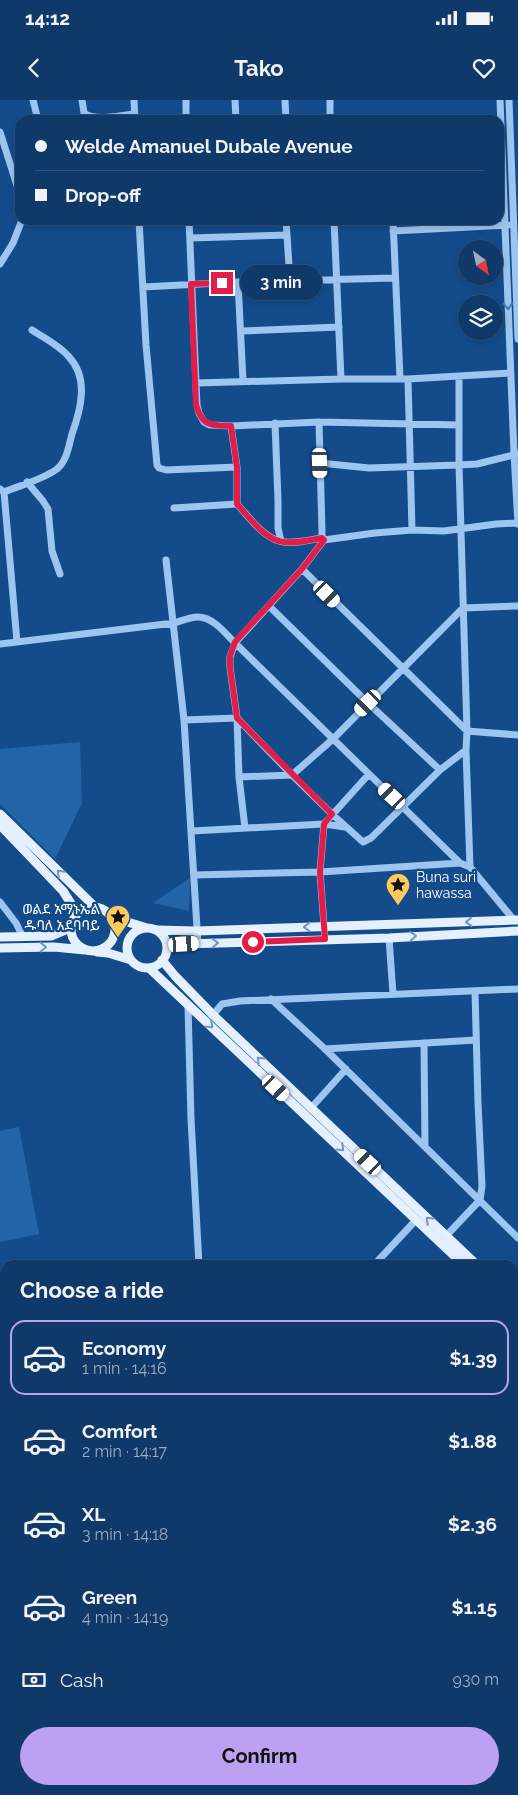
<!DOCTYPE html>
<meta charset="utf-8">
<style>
body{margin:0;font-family:Raleway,"Noto Sans Ethiopic",sans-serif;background:#18406e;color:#f1f3f6;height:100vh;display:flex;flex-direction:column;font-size:19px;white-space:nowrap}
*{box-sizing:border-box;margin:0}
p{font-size:16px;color:#9bacc0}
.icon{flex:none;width:28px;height:28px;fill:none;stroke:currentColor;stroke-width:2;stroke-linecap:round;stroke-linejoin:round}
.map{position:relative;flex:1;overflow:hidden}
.side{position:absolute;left:0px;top:1160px;width:519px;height:535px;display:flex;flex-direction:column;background:#0f3968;border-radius:15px 15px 0 0;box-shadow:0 2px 8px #0003,0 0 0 1px #2f537c}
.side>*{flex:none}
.banner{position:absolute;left:15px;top:15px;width:489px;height:110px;border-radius:15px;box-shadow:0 2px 8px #0003,0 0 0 1px #2f537c;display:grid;align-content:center;height:110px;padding:0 20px;background:#0f3968}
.needle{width:32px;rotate:147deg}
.buttons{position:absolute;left:458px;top:140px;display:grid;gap:10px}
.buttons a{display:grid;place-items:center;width:45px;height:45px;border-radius:50%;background:#0f3968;box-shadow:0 2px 8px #0003,0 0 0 1px #2f537c;font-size:25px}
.end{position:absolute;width:22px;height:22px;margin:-11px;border:6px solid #e11d48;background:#fff;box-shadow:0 0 0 2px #fff}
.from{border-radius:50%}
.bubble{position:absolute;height:35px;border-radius:18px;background:#0f3968;box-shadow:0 2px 8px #0003,0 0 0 1px #2f537c;font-size:16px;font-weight:700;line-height:35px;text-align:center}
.car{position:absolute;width:15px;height:30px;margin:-15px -8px;border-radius:6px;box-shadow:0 0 4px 1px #0007;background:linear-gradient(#fff 24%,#345 0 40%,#fff 0 76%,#345 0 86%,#fff 0)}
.banner b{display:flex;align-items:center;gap:18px;height:48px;font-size:19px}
.banner b+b{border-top:1px solid #2f537c}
.banner i{width:12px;height:12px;background:#f1f3f6}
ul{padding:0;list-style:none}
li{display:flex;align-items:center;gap:15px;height:75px;margin:0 10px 8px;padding:0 10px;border:2px solid transparent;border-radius:15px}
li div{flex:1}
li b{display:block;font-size:19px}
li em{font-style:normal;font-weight:700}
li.on{border-color:#bca0f2}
li>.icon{width:45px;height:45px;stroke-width:1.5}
h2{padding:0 20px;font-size:22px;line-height:60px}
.pay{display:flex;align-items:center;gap:12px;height:55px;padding:0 20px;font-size:19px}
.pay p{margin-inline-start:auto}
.button{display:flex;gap:10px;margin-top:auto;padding:10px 20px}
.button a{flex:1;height:58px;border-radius:30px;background:#bca0f2;color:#111;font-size:20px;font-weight:700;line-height:58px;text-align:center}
.status{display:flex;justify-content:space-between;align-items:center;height:35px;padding:0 25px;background:#0f3968;direction:ltr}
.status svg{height:14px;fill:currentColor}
header{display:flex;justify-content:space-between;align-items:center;height:65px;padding:0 20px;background:#0f3968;font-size:22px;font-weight:700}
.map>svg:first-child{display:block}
</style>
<div class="status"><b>14:12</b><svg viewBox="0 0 49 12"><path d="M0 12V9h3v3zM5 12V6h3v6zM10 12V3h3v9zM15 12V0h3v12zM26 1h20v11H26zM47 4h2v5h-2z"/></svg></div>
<header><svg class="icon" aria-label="back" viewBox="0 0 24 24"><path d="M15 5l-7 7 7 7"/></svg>Tako<svg class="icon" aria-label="heart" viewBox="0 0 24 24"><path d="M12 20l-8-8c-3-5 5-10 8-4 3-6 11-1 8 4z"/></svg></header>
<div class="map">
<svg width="518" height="1695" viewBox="0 0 518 1695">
<rect width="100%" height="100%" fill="#144c8b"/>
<path fill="#2364a8" d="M80 642 82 703 55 759 0 704V649Z
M190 778 189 811 153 803Z
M19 1027 39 1134 0 1142V1031Z
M518 1282V1695H266L261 1690H514V1287Z"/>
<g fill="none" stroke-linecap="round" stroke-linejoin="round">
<path stroke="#9cc5f0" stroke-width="7" d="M33 0 38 20
M82 0 84 13C96 22 120 15 134 14
M134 0 135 20
M186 0V20
M235 0 236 20
M285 0 286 20
M330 0V20
M500 0 514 354 518 424
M509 0 518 239
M0 32 20 95
M139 120 146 245 157 365 159 368 166 370 237 367 231 326
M189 120 196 283 341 279H408L511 273
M286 120 290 181
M334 120 341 279
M393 120 400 278
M393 131 508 125
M190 138 287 135
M0 164 13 143 22 120
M238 182 243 281
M143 187 238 182 395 178
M241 231 339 227
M459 276V365L467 631 466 650 470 767
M408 279 412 430
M196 283 197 305 199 313 204 322 210 325 231 326 319 322 322 431V438L324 440
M319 322 459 325
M275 323 278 400V428L281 441
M320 363 369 368 459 365 477 364 518 354
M237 367V404C249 417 262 436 279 441 291 445 309 440 322 438
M27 382 43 401 48 409 52 451 60 474
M0 389 4 392 17 542
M4 392C21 385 42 380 57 369 67 361 69 345 72 334 81 309 89 278 69 257 60 246 44 238 32 230
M174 408 237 404
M166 460 184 620 198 844
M302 469 467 631 518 635
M269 506 368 603 440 670
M0 544 174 523C181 521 190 517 198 517 213 517 225 533 235 543L460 763 470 767 514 820
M184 620 237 618 292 675 332 714 363 742 371 738 440 670 466 650
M239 677 292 675 333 639 463 508 518 506
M245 728 239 677 237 618 230 567V557L235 543 302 469 324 440 375 433 412 430 444 431 496 424 518 423
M192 731 324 724 345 727
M194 775 320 772 460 763
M0 802 16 823 23 837
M389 838 393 894
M325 839 320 772 324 724 369 674
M271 899 325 949 518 1138
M188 905 191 1019 199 1165
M213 915 222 904 240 901 518 889
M424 943 425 1046
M325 949 476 940
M311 1008 346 969
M446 1136 480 1100 482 1086 478 1003 475 891
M374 1165 416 1120
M0 1180 5 1181
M514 1260 518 1255
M0 1263 5 1258
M514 1277 518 1272
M0 1327C6 1335 5 1339 0 1347
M136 1695 141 1690"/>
<path stroke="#e5f0ff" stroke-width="9" d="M0 714 95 807
M0 725 63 791 77 813
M71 829a22 22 0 1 1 44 0a22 22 0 1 1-44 0Z
M110 814 121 820 144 827
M127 848a20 20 0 1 1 40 0a20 20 0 1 1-40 0Z
M157 830 197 831 518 820
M0 837 51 836 70 828
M0 848 54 847 85 850
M167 849 184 844 389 838 518 831
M97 852 108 853 131 860
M162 860 175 876 213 915 477 1165
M149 868 464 1165
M514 1200 518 1205
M514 1212 518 1216"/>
<path stroke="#fff" stroke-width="10" d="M0 1452 5 1456
M0 1468 5 1473
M233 1690 238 1695
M248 1690 253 1695"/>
</g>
<defs><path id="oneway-chevron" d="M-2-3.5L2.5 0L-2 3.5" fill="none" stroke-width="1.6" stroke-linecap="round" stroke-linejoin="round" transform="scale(1.25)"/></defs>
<use stroke="#4476ae" href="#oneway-chevron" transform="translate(508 206) rotate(88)"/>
<g stroke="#7296bf">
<use href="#oneway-chevron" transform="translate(60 773) rotate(-135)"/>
<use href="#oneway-chevron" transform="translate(469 822) rotate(178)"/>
<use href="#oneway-chevron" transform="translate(307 827) rotate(178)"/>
<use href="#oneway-chevron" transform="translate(413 836) rotate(-4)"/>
<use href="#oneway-chevron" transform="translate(215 843) rotate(-2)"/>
<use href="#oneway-chevron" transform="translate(43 847) rotate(-1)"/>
<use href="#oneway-chevron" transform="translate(210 925) rotate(43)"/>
<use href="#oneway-chevron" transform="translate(260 960) rotate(-136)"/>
<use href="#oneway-chevron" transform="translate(341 1048) rotate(44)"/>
<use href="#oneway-chevron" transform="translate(429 1120) rotate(-137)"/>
</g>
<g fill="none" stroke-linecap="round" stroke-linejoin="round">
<path stroke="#e11d48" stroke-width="6" d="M222 183 191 184 196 305C203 327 210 325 231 326L237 367V404C249 417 262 436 279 441 291 445 310 440 322 438L324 440 302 469 235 542 230 556V567L237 618 332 714 324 724 320 772 325 839 253 842"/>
</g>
<defs>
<symbol id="sight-pin" viewBox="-11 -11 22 30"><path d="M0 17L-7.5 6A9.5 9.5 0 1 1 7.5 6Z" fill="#ffca5b" stroke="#144c8b"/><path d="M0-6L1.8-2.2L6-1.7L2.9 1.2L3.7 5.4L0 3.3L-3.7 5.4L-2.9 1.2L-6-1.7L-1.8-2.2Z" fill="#111"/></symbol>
</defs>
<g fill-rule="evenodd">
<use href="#sight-pin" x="384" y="771" width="28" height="38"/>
<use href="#sight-pin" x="104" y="803" width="28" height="38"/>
</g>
<g text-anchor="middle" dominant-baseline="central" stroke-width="4.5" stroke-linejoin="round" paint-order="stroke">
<g font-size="14" fill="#fff" stroke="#144c8b" text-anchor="start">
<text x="416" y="777">Buna suri<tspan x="416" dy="16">hawassa</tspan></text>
<text x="100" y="809" text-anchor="end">ወልደ አማኑኤል<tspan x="100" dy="16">ዱባለ አደባባይ</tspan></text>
</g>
</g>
</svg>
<div class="buttons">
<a><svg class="needle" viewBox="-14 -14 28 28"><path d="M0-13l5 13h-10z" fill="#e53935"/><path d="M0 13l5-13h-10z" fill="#9bacc0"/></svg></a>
<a><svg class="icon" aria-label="layers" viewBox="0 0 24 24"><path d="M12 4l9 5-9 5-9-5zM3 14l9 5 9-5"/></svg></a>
</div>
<i class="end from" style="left:253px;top:842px"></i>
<i class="end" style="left:222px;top:183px"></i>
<div class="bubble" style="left:240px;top:165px;width:82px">3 min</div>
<i class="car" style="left:320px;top:363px;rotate:178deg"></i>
<i class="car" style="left:327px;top:494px;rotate:135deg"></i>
<i class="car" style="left:368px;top:603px;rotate:225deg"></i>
<i class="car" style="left:392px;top:696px;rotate:313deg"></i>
<i class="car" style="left:184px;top:844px;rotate:87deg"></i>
<i class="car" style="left:276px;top:988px;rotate:133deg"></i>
<i class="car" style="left:368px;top:1062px;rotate:313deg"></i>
<div class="banner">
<b><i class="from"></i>Welde Amanuel Dubale Avenue</b>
<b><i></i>Drop-off</b>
</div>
<section class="side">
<h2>Choose a ride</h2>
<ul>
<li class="on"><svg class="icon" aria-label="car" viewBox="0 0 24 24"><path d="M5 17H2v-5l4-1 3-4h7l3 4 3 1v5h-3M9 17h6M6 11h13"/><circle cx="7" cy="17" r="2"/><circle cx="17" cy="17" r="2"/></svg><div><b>Economy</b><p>1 min · 14:16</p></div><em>$1.39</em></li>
<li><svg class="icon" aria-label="car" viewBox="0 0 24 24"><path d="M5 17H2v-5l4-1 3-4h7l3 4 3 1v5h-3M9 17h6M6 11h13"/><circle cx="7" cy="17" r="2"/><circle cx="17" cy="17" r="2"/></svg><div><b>Comfort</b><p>2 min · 14:17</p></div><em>$1.88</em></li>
<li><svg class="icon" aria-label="car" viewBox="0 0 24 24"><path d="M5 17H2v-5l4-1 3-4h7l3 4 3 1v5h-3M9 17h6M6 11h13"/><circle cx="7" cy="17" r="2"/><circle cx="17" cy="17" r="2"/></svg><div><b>XL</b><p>3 min · 14:18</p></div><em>$2.36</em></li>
<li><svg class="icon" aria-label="car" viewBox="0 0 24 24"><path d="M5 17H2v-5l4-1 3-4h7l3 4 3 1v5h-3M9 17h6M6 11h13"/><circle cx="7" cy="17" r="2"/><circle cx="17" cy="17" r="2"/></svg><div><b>Green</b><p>4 min · 14:19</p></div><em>$1.15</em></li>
</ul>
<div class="pay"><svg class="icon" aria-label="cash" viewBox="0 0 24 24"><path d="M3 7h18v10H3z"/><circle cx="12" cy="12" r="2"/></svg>Cash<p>930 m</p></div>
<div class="button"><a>Confirm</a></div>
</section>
</div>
